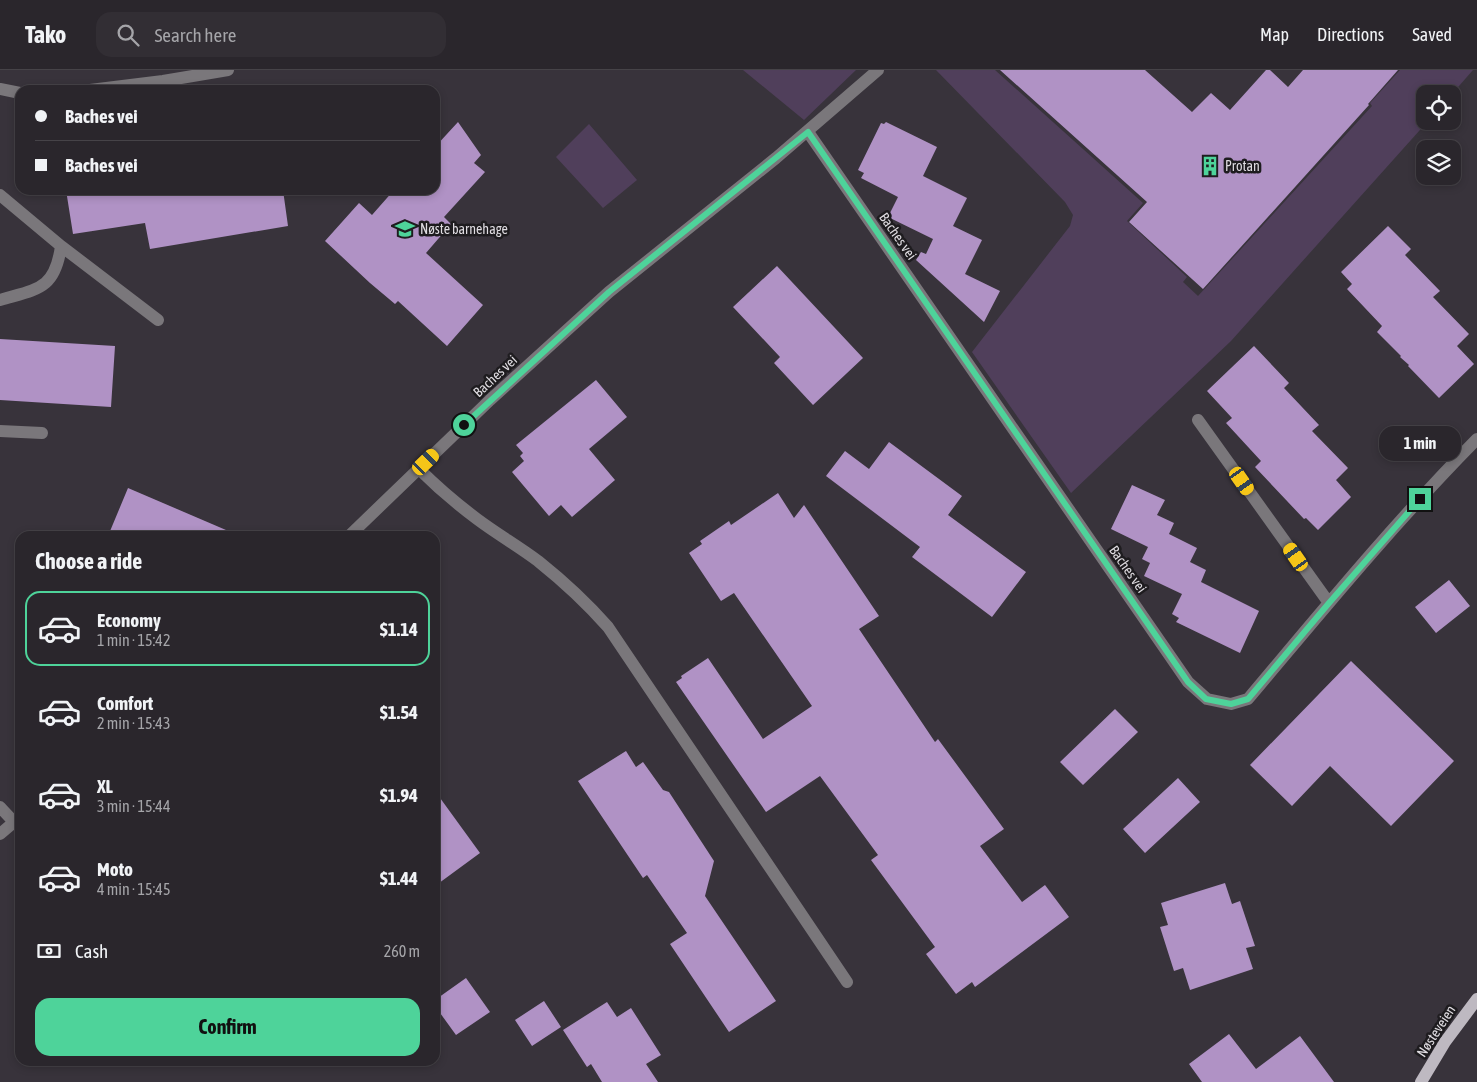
<!DOCTYPE html>
<meta charset="utf-8">
<style>
body{margin:0;font-family:"Asap Condensed",sans-serif;background:#322e34;color:#f1f3f6;height:100vh;display:flex;flex-direction:column;font-size:19px;white-space:nowrap}
*{box-sizing:border-box;margin:0}
p{font-size:16px;color:#a5a5a9}
.icon{flex:none;width:28px;height:28px;fill:none;stroke:currentColor;stroke-width:2;stroke-linecap:round;stroke-linejoin:round}
.map{position:relative;flex:1;overflow:hidden}
.side{position:absolute;left:15px;top:461px;width:425px;height:535px;display:flex;flex-direction:column;background:#2a262c;border-radius:15px;box-shadow:0 2px 8px #0003,0 0 0 1px #464348}
.side>*{flex:none}
.top-card{position:absolute;left:15px;top:15px;width:425px;height:110px;border-radius:15px;box-shadow:0 2px 8px #0003,0 0 0 1px #464348;display:grid;align-content:center;height:110px;padding:0 20px;background:#2a262c}
.buttons{position:absolute;left:1416px;top:15px;display:grid;gap:10px}
.buttons a{display:grid;place-items:center;width:45px;height:45px;border-radius:10px;background:#2a262c;box-shadow:0 2px 8px #0003,0 0 0 1px #464348;font-size:25px}
.end{position:absolute;width:22px;height:22px;margin:-11px;border:6px solid #4ed39a;background:#111;box-shadow:0 0 0 2px #111}
.from{border-radius:50%}
.bubble{position:absolute;height:35px;border-radius:15px;background:#2a262c;box-shadow:0 2px 8px #0003,0 0 0 1px #464348;font-size:16px;font-weight:700;line-height:35px;text-align:center}
.car{position:absolute;width:15px;height:30px;margin:-15px -8px;border-radius:6px;box-shadow:0 0 4px 1px #0007;background:linear-gradient(#f5c518 24%,#345 0 40%,#f5c518 0 76%,#345 0 86%,#f5c518 0)}
.top-card b{display:flex;align-items:center;gap:18px;height:48px;font-size:19px}
.top-card b+b{border-top:1px solid #464348}
.top-card i{width:12px;height:12px;background:#f1f3f6}
ul{padding:0;list-style:none}
li{display:flex;align-items:center;gap:15px;height:75px;margin:0 10px 8px;padding:0 10px;border:2px solid transparent;border-radius:15px}
li div{flex:1}
li b{display:block;font-size:19px}
li em{font-style:normal;font-weight:700}
li.current{border-color:#4ed39a}
li>.icon{width:45px;height:45px;stroke-width:1.5}
h2{padding:0 20px;font-size:22px;line-height:60px}
.pay{display:flex;align-items:center;gap:12px;height:55px;padding:0 20px;font-size:19px}
.pay p{margin-inline-start:auto}
.action{display:flex;gap:10px;margin-top:auto;padding:10px 20px}
.action a{flex:1;height:58px;border-radius:15px;background:#4ed39a;color:#111;font-size:20px;font-weight:700;line-height:58px;text-align:center}
header{display:flex;align-items:center;gap:30px;box-sizing:border-box;height:70px;padding:0 25px;background:#2a262c;border-bottom:1px solid #464348}
header strong{font-size:24px}
nav{display:flex;gap:28px;margin-inline-start:auto;font-size:18px}
.search{width:350px;height:45px;background:#322e34;display:flex;align-items:center;gap:12px;box-sizing:border-box;padding:0 18px;border-radius:15px;color:#a5a5a9;font-size:19px}
.map>svg:first-child{display:block}
</style>
<header>
<strong>Tako</strong>
<div class="search"><svg class="icon" aria-label="search" viewBox="0 0 24 24"><circle cx="10" cy="10" r="6"/><path d="M15 15l6 6"/></svg>Search here</div>
<nav><a>Map</a><a>Directions</a><a>Saved</a></nav>
</header>
<div class="map">
<svg width="1477" height="1012" viewBox="0 0 1477 1012">
<rect width="100%" height="100%" fill="#38333b"/>
<path fill="#503f5b" d="M743 0H856L804 50Z
M936 0H995L1143 133 1127 151 1187 207 1183 212 1198 226 1372 36 1370 33 1400 0H1473L1452 24H1425V51H1428L1231 271 1071 423 972 282 1070 156 1073 145 1065 132Z
M589 54 637 110 603 138 556 87Z"/>
<path fill="#b092c5" d="M1000 0H1145L1192 42 1211 23 1230 40 1266 0H1270L1288 17 1303 0H1398L1368 34 1369 35 1203 219 1129 152 1147 132Z
M458 52 481 85 474 93 485 102 444 147 451 154 426 183 483 235 447 276 398 231 395 234 370 213 325 171 359 133 372 145 394 120H435V77Z
M886 52 937 77 923 106 967 128 953 156 982 170 965 204 1000 221 984 252 916 190 921 182 926 184 933 169 888 147 898 127 861 108 864 103 858 100 881 53 884 54Z
M66 120H283L288 156 150 179 145 153 73 164Z
M1388 156 1411 179 1405 185 1440 221 1433 227 1469 264 1457 276 1474 294 1439 328 1408 296 1409 295 1400 287 1401 286 1377 262 1382 256 1347 219 1352 214 1341 202Z
M777 196 863 288 813 335 774 293 780 287 733 237Z
M0 269 115 276 111 337 0 330Z
M1254 276 1289 313 1284 318 1319 355 1312 361 1348 398 1336 410 1351 427 1318 460 1306 448 1304 449 1255 397 1261 391 1226 353 1232 348 1207 321Z
M596 310 627 347 589 379 615 410 572 447 561 435 549 446 512 402 524 391 520 386 523 383 516 375Z
M889 372 962 426 948 445 1026 502 992 547 912 487 920 477 826 406 845 381 869 399Z
M1132 415 1165 430 1157 445 1174 453 1169 464 1197 478 1190 492 1206 500 1201 512 1259 541 1240 583 1176 552 1179 548 1172 544 1182 524 1144 506 1150 493 1142 489 1148 477 1111 459Z
M128 418 240 466H108Z
M778 423 794 448 804 435 879 546 859 559 935 672 938 669 1004 759 980 776 1022 832 1045 815 1069 847 975 917 972 912 956 924 926 884 935 877 871 790 878 785 820 706 766 742 676 612 682 608 681 606 708 588 763 669 812 636 734 523 721 531 689 483 702 474 700 471 729 451 731 455Z
M1449 510 1470 536 1436 563 1415 537Z
M1351 591 1454 691 1391 756 1330 696 1292 736 1250 695Z
M1115 639 1138 662 1083 715 1060 692Z
M626 681 636 697 643 692 663 720 669 722 714 791 705 826 776 931 729 962 670 874 687 863 647 805 643 808 578 711Z
M1178 708 1200 732 1145 783 1123 759Z
M435 721 480 783 435 816Z
M1225 813 1232 834 1240 831 1255 876 1246 878 1253 899 1190 920 1183 898 1174 901 1160 857 1168 855 1161 833Z
M466 908 490 942 456 965 435 936V930Z
M544 931 561 957 532 976 515 950Z
M607 932 617 947 631 938 661 985 646 994 658 1012H602L591 994 587 997 563 960Z
M1229 964 1256 999 1300 966 1334 1012H1202L1189 994Z"/>
<g fill="none" stroke-linecap="round" stroke-linejoin="round">
<path stroke="#7a777b" stroke-width="12" d="M0 19 20 23
M90 20 163 11 228 0
M808 62 1188 612 1207 629 1231 634 1248 629C1322 541 1396 451 1477 369
M0 125 61 176C55 220 37 219 0 230
M61 176 158 250
M1198 350 1329 533
M0 361 42 363
M419 399C437 417 457 434 477 449 497 464 518 476 538 491 563 511 586 532 608 557L847 912
M349 466 490 330 609 222 776 88 878 0
M0 737 14 752
M0 764 20 747"/>
<path stroke="#beb9c1" stroke-width="12" d="M1421 1012 1445 972 1477 929"/>
</g>
<g fill="none" stroke-linecap="round" stroke-linejoin="round">
<path stroke="#4ed39a" stroke-width="6" d="M464 355 609 222 808 62 1188 612 1206 629 1231 634 1248 629 1329 533 1420 429"/>
</g>
<defs>
<symbol id="building-bare" viewBox="-9 -9 18 18"><path d="M-4-6H4V6H1V3H-1V6H-4ZM-2.5-4.3h1.7v1.8h-1.7ZM.8-4.3h1.7v1.8H.8ZM-2.5-1h1.7V.8h-1.7ZM.8-1h1.7V.8H.8Z" fill="#4ed39a" stroke="#1e1c1f" stroke-width="2.5" paint-order="stroke"/></symbol>
<symbol id="school-bare" viewBox="-9 -9 18 18"><path d="M0-5L7-2L0 1L-7-2ZM-4 1L0 2.5L4 1V4Q0 6-4 4Z" fill="#4ed39a" stroke="#1e1c1f" stroke-width="2.5" paint-order="stroke"/></symbol>
</defs>
<g fill-rule="evenodd">
<use href="#building-bare" x="1196" y="82" width="28" height="28"/>
<use href="#school-bare" x="391" y="145" width="28" height="28"/>
</g>
<g text-anchor="middle" dominant-baseline="central" stroke-width="5" stroke-linejoin="round" paint-order="stroke">
<g font-size="14" fill="#dfdce1" stroke="#1e1c1f" text-anchor="start">
<text x="1225" y="96">Protan</text>
<text x="420" y="159">Nøste barnehage</text>
</g>
<g font-size="14" fill="#dfdce1" stroke="#1e1c1f">
<text transform="translate(898 166) rotate(55)">Baches vei</text>
<text transform="translate(495 306) rotate(-43)">Baches vei</text>
<text transform="translate(1128 499) rotate(55)">Baches vei</text>
<text transform="translate(1436 961) rotate(-57)">Nøsteveien</text>
</g>
</g>
</svg>
<div class="buttons">
<a><svg class="icon" aria-label="locate" viewBox="0 0 24 24"><circle cx="12" cy="12" r="6"/><path d="M12 2v4M12 18v4M2 12h4M18 12h4"/></svg></a>
<a><svg class="icon" aria-label="layers" viewBox="0 0 24 24"><path d="M12 4l9 5-9 5-9-5zM3 14l9 5 9-5"/></svg></a>
</div>
<i class="end from" style="left:464px;top:355px"></i>
<i class="end" style="left:1420px;top:429px"></i>
<div class="bubble" style="left:1379px;top:356px;width:82px">1 min</div>
<i class="car" style="left:426px;top:392px;rotate:46deg"></i>
<i class="car" style="left:1242px;top:411px;rotate:145deg"></i>
<i class="car" style="left:1296px;top:487px;rotate:325deg"></i>
<div class="top-card">
<b><i class="from"></i>Baches vei</b>
<b><i></i>Baches vei</b>
</div>
<section class="side">
<h2>Choose a ride</h2>
<ul>
<li class="current"><svg class="icon" aria-label="car" viewBox="0 0 24 24"><path d="M5 17H2v-5l4-1 3-4h7l3 4 3 1v5h-3M9 17h6M6 11h13"/><circle cx="7" cy="17" r="2"/><circle cx="17" cy="17" r="2"/></svg><div><b>Economy</b><p>1 min · 15:42</p></div><em>$1.14</em></li>
<li><svg class="icon" aria-label="car" viewBox="0 0 24 24"><path d="M5 17H2v-5l4-1 3-4h7l3 4 3 1v5h-3M9 17h6M6 11h13"/><circle cx="7" cy="17" r="2"/><circle cx="17" cy="17" r="2"/></svg><div><b>Comfort</b><p>2 min · 15:43</p></div><em>$1.54</em></li>
<li><svg class="icon" aria-label="car" viewBox="0 0 24 24"><path d="M5 17H2v-5l4-1 3-4h7l3 4 3 1v5h-3M9 17h6M6 11h13"/><circle cx="7" cy="17" r="2"/><circle cx="17" cy="17" r="2"/></svg><div><b>XL</b><p>3 min · 15:44</p></div><em>$1.94</em></li>
<li><svg class="icon" aria-label="car" viewBox="0 0 24 24"><path d="M5 17H2v-5l4-1 3-4h7l3 4 3 1v5h-3M9 17h6M6 11h13"/><circle cx="7" cy="17" r="2"/><circle cx="17" cy="17" r="2"/></svg><div><b>Moto</b><p>4 min · 15:45</p></div><em>$1.44</em></li>
</ul>
<div class="pay"><svg class="icon" aria-label="cash" viewBox="0 0 24 24"><path d="M3 7h18v10H3z"/><circle cx="12" cy="12" r="2"/></svg>Cash<p>260 m</p></div>
<div class="action"><a>Confirm</a></div>
</section>
</div>
